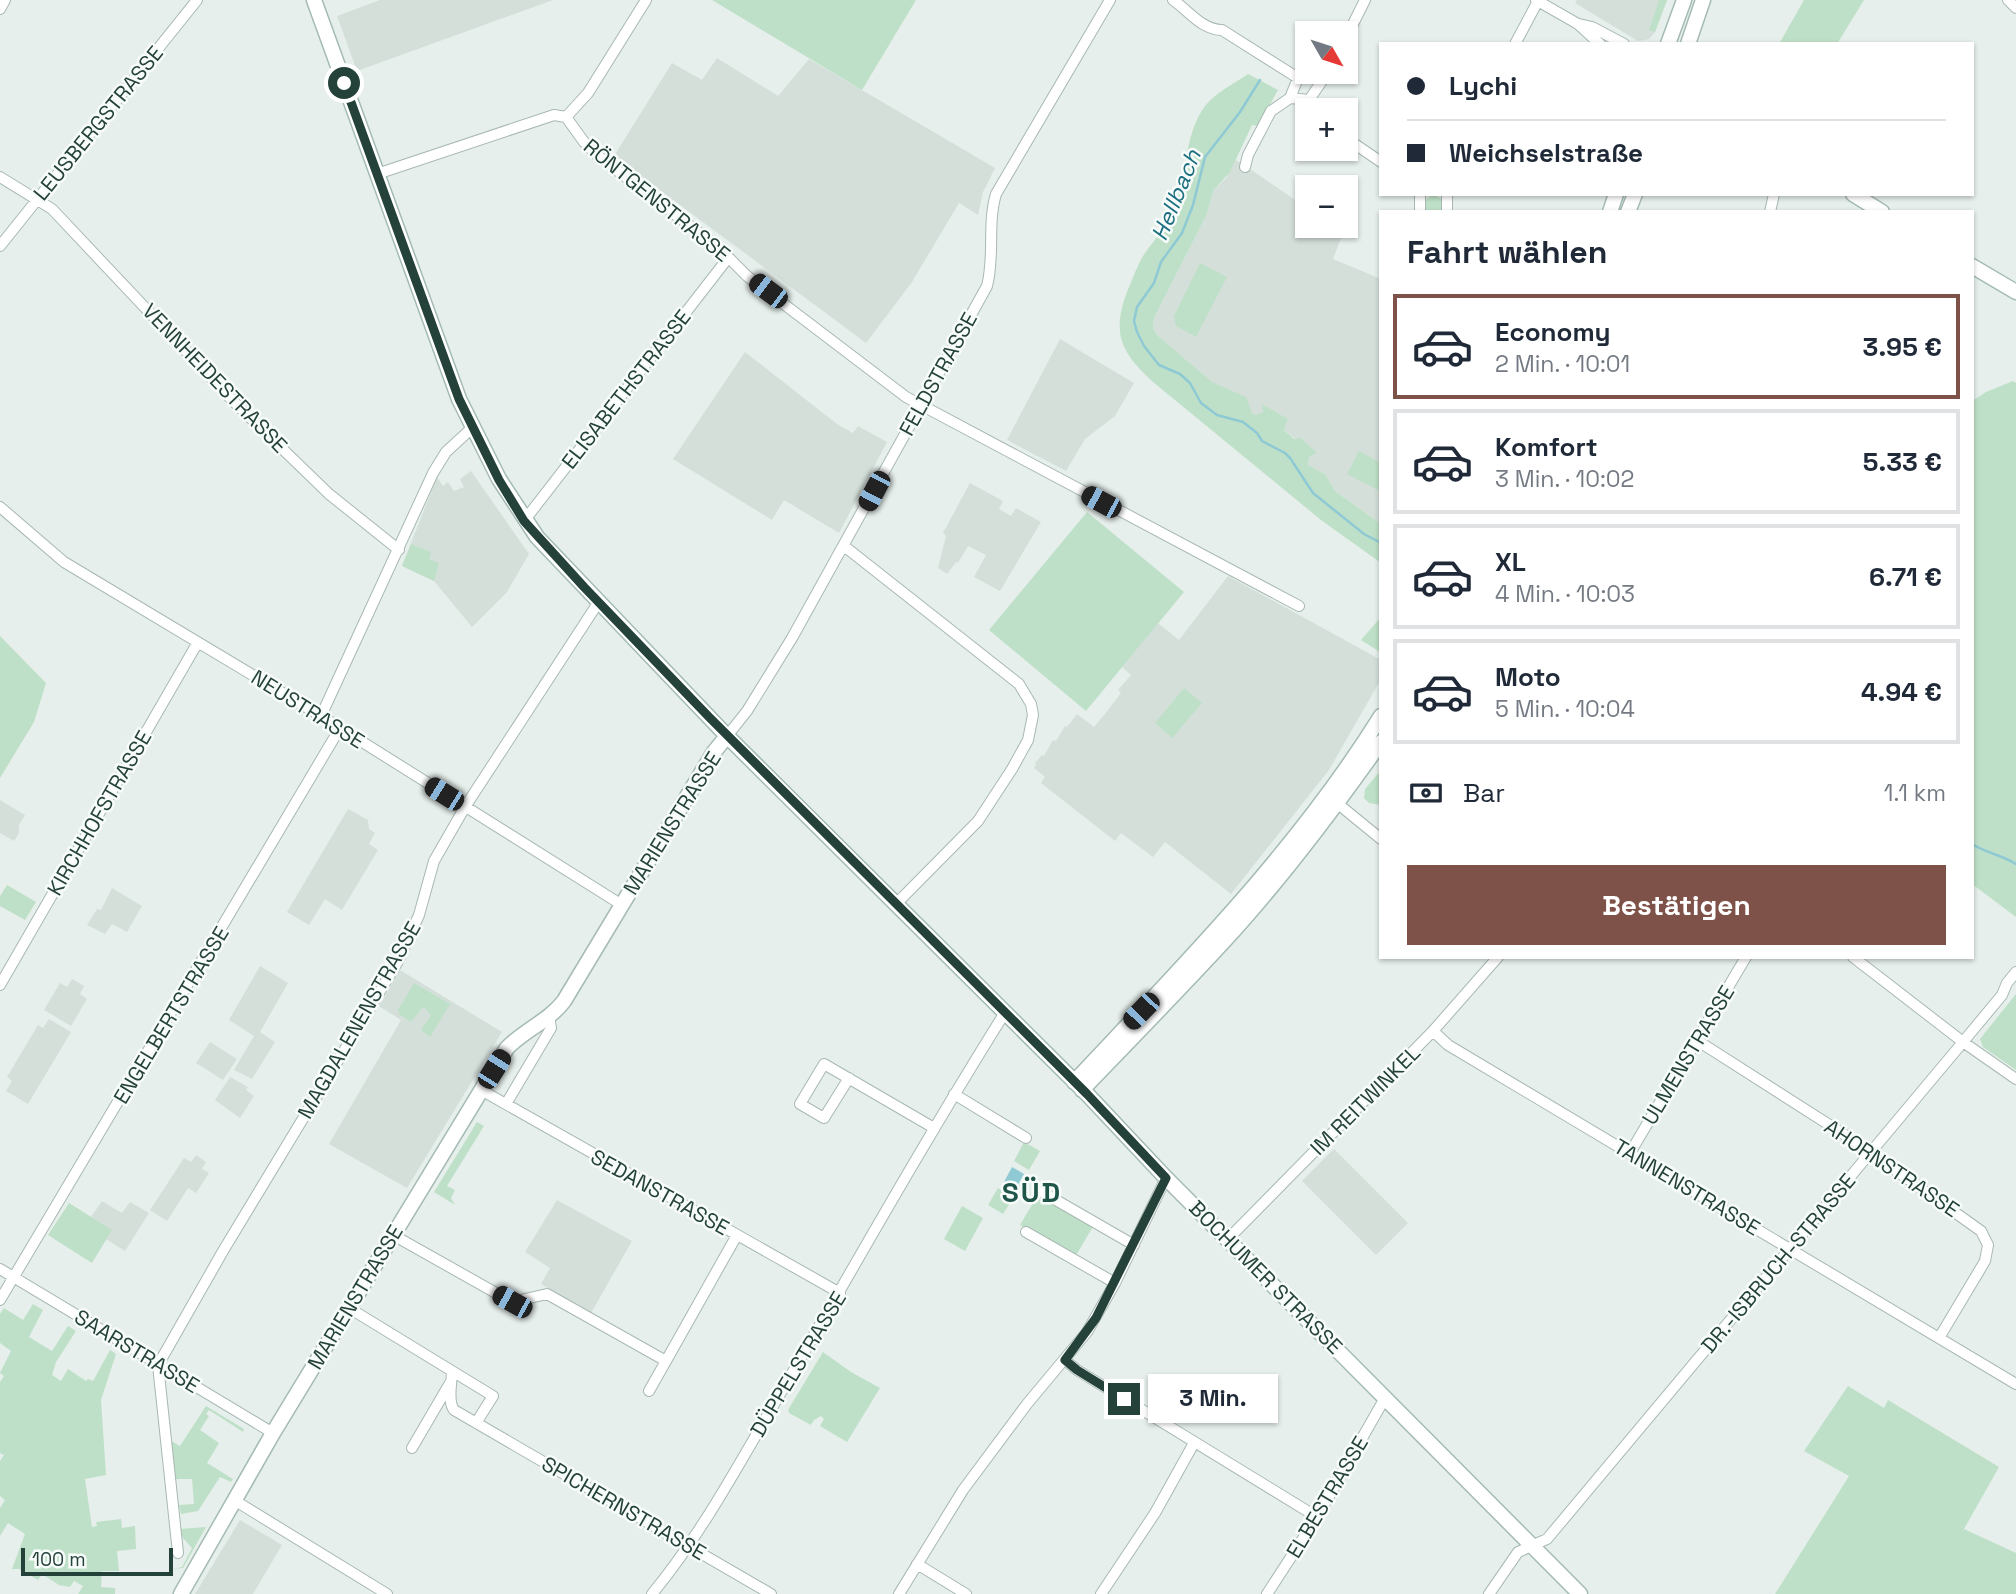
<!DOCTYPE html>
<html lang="de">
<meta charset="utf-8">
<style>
body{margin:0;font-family:"Space Grotesk",sans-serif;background:#f2f2f3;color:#1f2937;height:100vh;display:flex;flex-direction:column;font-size:26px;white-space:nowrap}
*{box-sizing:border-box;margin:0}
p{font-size:23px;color:#747a83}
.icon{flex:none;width:38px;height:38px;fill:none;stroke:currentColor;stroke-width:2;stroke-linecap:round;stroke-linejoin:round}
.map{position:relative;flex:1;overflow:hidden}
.sheet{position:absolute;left:1379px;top:210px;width:595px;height:749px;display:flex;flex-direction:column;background:#fff;border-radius:0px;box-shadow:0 2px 5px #0004}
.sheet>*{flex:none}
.banner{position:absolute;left:1379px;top:42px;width:595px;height:154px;border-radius:0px;box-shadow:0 2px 5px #0004;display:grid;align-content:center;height:154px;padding:0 28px;background:#fff}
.needle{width:46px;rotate:129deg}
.buttons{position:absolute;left:1295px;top:21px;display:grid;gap:14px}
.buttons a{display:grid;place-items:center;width:63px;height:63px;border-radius:0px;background:#fff;box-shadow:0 2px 5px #0004;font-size:35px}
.scale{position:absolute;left:21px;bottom:18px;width:152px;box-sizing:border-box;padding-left:7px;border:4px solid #24423a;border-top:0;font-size:19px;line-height:24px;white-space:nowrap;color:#24423a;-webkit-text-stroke:5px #f7fbf9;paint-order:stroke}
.end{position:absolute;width:32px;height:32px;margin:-16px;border:9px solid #24423a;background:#fff;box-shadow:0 0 0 4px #fff}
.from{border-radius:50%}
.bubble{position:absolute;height:49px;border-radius:0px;background:#fff;box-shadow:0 2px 5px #0004;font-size:23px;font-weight:700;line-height:49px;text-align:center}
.car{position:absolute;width:21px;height:42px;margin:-21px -10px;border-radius:9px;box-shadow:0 0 5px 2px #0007;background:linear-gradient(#222 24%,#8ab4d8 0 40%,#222 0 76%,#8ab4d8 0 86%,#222 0)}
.banner b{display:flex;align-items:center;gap:24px;height:66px;font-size:26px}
.banner b+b{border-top:2px solid #e0e1e3}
.banner i{width:18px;height:18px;background:#1f2937}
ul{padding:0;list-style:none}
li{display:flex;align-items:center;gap:21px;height:105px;margin:0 14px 10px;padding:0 14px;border:4px solid #e0e1e3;border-radius:0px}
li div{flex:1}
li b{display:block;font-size:26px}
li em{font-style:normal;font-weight:700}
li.selected{border-color:#7f5249}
li>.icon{width:63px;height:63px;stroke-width:1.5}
h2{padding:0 28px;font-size:32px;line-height:84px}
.pay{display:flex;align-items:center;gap:18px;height:77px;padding:0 28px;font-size:26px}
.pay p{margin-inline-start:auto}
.cta{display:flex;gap:14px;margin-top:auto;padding:14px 28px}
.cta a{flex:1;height:80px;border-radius:0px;background:#7f5249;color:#fff;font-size:28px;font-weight:700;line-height:80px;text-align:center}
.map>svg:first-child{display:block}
</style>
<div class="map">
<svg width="2016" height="1594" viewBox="0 0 2016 1594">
<rect width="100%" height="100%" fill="#e6efeb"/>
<path fill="#d4dfda" d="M380 0H553L357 71 337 16Z
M1577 0H1667L1655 32 1649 39 1638 41 1575 3Z
M717 58 778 96 809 59 995 168 983 192 978 215 959 203 912 282 866 343 614 156 672 63 702 80Z
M1235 160 1242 163 1241 166 1250 169 1307 208V226H1332L1343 233 1333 259 1381 279V524L1335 491 1325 474 1308 465 1309 457 1314 454 1284 430 1288 419 1263 405V412L1255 415 1252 413 1203 375 1157 335 1153 328 1154 318 1207 214 1213 191 1226 178Z
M1060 339 1134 383 1115 416 1085 439 1066 471 1007 440Z
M745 352 837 424 853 433 858 426 887 442 839 533 784 500 772 520 673 459Z
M471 471 529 554 507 592 472 627 434 581 402 566 437 477 443 486 448 482 454 491 464 487 460 479Z
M970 483 1003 501 999 509 1011 516 1016 508 1041 522 1000 591 974 577 986 555 968 546 958 563 956 562 947 574 938 568 946 536 943 533Z
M1228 576 1381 660V679L1329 770 1231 894 1165 842 1153 857 1121 833 1115 841 1041 783 1045 777 1034 768 1036 765 1035 763 1042 755 1044 756 1053 740 1056 741 1065 726 1067 727 1077 714 1094 727 1105 714 1121 693 1118 690 1131 675 1122 667 1158 623 1179 640Z
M0 800 25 815 19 825V833L14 841 0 833Z
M348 809 368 820 369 829 375 833 369 844 378 850 342 910 325 899 309 925 287 912Z
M112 888 142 906 127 932 112 924 105 934 87 925 97 909 101 910Z
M260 966 288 983 260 1032 275 1042 252 1079 234 1070 254 1036 229 1020Z
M400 970 502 1032 407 1188 329 1144 401 1020 379 1006Z
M72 979 84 986 80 994 87 999 71 1026 44 1010 60 983 67 987Z
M49 1019 71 1032 28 1104 6 1091 12 1081 7 1077 38 1025 43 1028Z
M210 1042 237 1059 223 1080 196 1063Z
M230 1077 248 1087 246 1090 254 1096 240 1118 215 1100Z
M1334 1149 1408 1223 1376 1255 1302 1181Z
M196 1155 206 1162 202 1169 209 1173 196 1193 188 1188 167 1221 150 1210 184 1158 191 1162Z
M557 1200 632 1241 591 1313 541 1284 550 1268 525 1252Z
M102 1201 122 1213 130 1202 149 1213 125 1251 106 1239 111 1230 91 1217Z
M240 1520 282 1545 253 1594H195Z"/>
<path fill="#bfe0c8" d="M712 0H916L862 90Z
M1659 0H1667L1655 32 1649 30Z
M1804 0H1864L1837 44H1779Z
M1248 74 1278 90 1258 126 1252 125 1230 172 1213 191 1207 214 1154 318 1153 328 1157 335 1212 382 1246 397 1252 413 1255 415 1263 412 1262 404 1288 419 1284 430 1294 439 1301 438 1317 453 1309 457 1308 465 1325 474 1335 491 1381 524V563L1321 520 1153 382C1119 351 1111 331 1129 287 1134 276 1138 263 1145 253 1155 239 1168 225 1174 208 1188 176 1183 136 1205 106 1215 93 1235 83 1248 74Z
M1433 194 1442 199 1443 212H1424V201Z
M1200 263 1227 277 1196 337 1176 326 1174 316Z
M2013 381 2016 383V917L1972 884V401L1986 392Z
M1359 451 1381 463V486L1378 490 1347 474Z
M1087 512 1184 592 1086 711 989 630Z
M411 544 431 552 429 559 439 563 434 581 402 566Z
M1381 617V652H1380L1361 640Z
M0 636 46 683 34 722 0 778Z
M1184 688 1202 703 1172 738 1155 723Z
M1381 770V805L1369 803 1364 798 1365 789Z
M7 885 36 902 25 920 0 906V896Z
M414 983 450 1004 430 1037 421 1030 431 1015 425 1008 423 1007 411 1022 399 1014 398 1010Z
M2016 994V1070L1983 1047 1980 1039Z
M477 1122 484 1126 447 1186 455 1190 451 1198 455 1205 434 1192Z
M1024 1142 1040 1151 1029 1170 1014 1161Z
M998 1188 1014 1197 1003 1214 988 1205Z
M1039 1193 1094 1225 1075 1257 1020 1225Z
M69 1203 112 1230 92 1263 48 1235Z
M962 1206 983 1218 965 1251 944 1239Z
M33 1304 43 1310 29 1337 52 1351 68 1326 76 1331 56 1362 52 1375 61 1381 68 1369 86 1381 88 1379 93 1381 110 1350 116 1354 101 1400 106 1475 85 1479 92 1527 97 1526 96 1522 121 1519 122 1528 135 1526 136 1549 117 1551 119 1571H102L101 1587 115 1588V1594H78L83 1586 74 1581 70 1587 59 1585 42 1574 38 1580 19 1569H12L25 1534 8 1523 0 1536V1508L5 1500 0 1496V1461L4 1455 0 1453V1382L4 1376 0 1373 11 1351 0 1343V1314L4 1308 23 1320Z
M823 1352 851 1372 880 1388 847 1442 820 1426 824 1419 821 1416 814 1420 811 1425 789 1413 788 1410Z
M1848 1386 1884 1408 1888 1400 1999 1467 1964 1529 2016 1553V1594H1775L1849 1476 1804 1451Z
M206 1406 244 1429 243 1432 209 1410 206 1414 209 1416 200 1430 219 1443 207 1463 233 1479 231 1482 220 1477 198 1511 181 1514 179 1505 194 1504 192 1479H175L171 1441 180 1446Z
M206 1527 183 1568 172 1569 182 1567 192 1548 183 1538 179 1529Z"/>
<path fill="#8ec9d4" d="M1012 1167 1024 1174 1015 1190 1003 1184Z"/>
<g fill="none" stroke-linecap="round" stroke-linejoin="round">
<path stroke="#8ec9d4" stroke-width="2.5" d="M1260 80 1240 112 1205 157 1193 205 1182 233 1161 262 1154 283 1137 307 1134 321 1137 332 1144 346 1159 365 1180 374 1190 383 1201 403 1217 415 1243 422 1257 433 1262 441 1285 453 1290 458 1313 493 1364 534 1381 543
M1972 844C1986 853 2002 855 2016 864"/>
<defs>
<path id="street" d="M1173 0C1188 10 1202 30 1222 30L1298 78 1290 98 1309 100
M1536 0 1578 24 1600 44
M2008 0 2016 8
M0 9 5 0
M1579 24 1592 27 1624 44
M1346 38 1365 0
M1515 44 1538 1
M1309 100 1328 72
M566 117 584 142 597 155 719 248 747 276 906 397 1299 606
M566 117 588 93 646 0
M1346 138 1381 162
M1245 167 1248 155 1271 111 1290 98
M377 174 554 115 566 117
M0 177 52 209 233 401 329 494 399 550
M1420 212V194
M1447 212V194
M1770 212 1774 194
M0 246 197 0
M0 507 64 562 321 716 622 905
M524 521 728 258
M844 546 1019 684 1031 704 1033 715 1028 740 1012 769 978 821 895 905
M321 716 433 473 446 452 472 428
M727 736 747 711 792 638 987 286C995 256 987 224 996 194L1110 0
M1332 799 1381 839
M1853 957 1963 1042 2016 1079
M0 985 198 642
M1433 1031 1448 1045 2016 1384
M1698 1041 1856 1142 1981 1231 1988 1245 1985 1261 1939 1338
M849 1078 824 1118 800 1104 824 1064 934 1128
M481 1090 840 1293
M954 1094 1026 1138
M506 1104 551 1028 549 1016
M1630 1153 1746 957
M1042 1192 1134 1245
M1026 1232 1115 1283
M393 1235 512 1302 547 1294 666 1361 737 1235
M1228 1239 1433 1031 1498 957
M0 1269 273 1433
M0 1300 340 728
M349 1308 452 1371C452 1383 447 1401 454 1410L771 1594
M1065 1360 1077 1370 1317 1517
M452 1371 493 1396 476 1423
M649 1391 666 1361
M412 1448 450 1383
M234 1500 387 1594
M178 1553 158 1365 223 1251 397 963 419 915 434 861 465 807 598 603
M917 1564 966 1594
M652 1594C704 1531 742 1458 783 1389 856 1263 927 1137 1004 1014
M899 1594 963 1490 1027 1404 1087 1332 1115 1283 1166 1178
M1101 1594 1155 1513 1194 1443
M1267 1594 1317 1517 1385 1398
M1489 1594 1518 1552 1547 1539 1963 1042 2002 995 2007 983 2016 972"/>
<path id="secondary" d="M314 0 459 399 499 479 537 537 727 736 1087 1094 1166 1178 1580 1594
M1668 44 1684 0
M1688 44 1703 0
M1853 194 1882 212
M1610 212 1616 194
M1628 212 1635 194
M1972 266 2016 292
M1074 1082C1182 967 1297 851 1381 716
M1082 1090C1130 1040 1179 990 1226 939 1282 878 1333 810 1381 742
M181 1594 273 1433 507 1048C524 1030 549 1021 564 1001L714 752 727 736"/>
</defs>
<use href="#street" stroke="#a8b8b2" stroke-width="12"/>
<use href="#secondary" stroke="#a4bbb3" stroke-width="17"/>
<use href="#street" stroke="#fff" stroke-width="10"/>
<use href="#secondary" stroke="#fff" stroke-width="14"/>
</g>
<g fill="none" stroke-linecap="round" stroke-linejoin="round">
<path stroke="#24423a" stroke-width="9" d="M344 83 459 399 499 480 524 521 584 587 709 717 1087 1094 1166 1178 1096 1318 1065 1360 1077 1370 1124 1399"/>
</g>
<g text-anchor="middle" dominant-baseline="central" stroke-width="5" stroke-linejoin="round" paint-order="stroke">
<g font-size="21" fill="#24423a" stroke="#f7fbf9">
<text transform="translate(98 123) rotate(-51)">LEUSBERGSTRASSE</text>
<text transform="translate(657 200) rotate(39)">RÖNTGENSTRASSE</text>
<text transform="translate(938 374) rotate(-61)">FELDSTRASSE</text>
<text transform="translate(215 378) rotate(46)">VENNHEIDESTRASSE</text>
<text transform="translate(626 389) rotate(-52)">ELISABETHSTRASSE</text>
<text transform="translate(308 709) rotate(32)">NEUSTRASSE</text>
<text transform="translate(99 813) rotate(-60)">KIRCHHOFSTRASSE</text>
<text transform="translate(672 823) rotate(-58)">MARIENSTRASSE</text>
<text transform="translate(171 1015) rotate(-59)">ENGELBERTSTRASSE</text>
<text transform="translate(359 1020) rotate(-60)">MAGDALENENSTRASSE</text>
<text transform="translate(1688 1055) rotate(-59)">ULMENSTRASSE</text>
<text transform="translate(1365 1100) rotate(-45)">IM REITWINKEL</text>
<text transform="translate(1892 1168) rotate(34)">AHORNSTRASSE</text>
<text transform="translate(1687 1187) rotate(31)">TANNENSTRASSE</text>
<text transform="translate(660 1192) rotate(29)">SEDANSTRASSE</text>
<text transform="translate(1778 1263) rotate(-50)">DR.-ISBRUCH-STRASSE</text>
<text transform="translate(1266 1277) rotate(45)">BOCHUMER STRASSE</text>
<text transform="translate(355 1297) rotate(-59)">MARIENSTRASSE</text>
<text transform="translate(137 1351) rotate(31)">SAARSTRASSE</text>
<text transform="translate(798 1364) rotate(-59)">DÜPPELSTRASSE</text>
<text transform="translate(1327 1497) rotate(-59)">ELBESTRASSE</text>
<text transform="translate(624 1508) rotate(30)">SPICHERNSTRASSE</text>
</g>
<g font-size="23" font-style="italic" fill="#1c6f80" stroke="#f7fbf9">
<text transform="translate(1176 195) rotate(-68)">Hellbach</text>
</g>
<g font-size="28" font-weight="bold" letter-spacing="2" fill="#1f5548" stroke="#f7fbf9">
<text x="1032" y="1192">SÜD</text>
</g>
</g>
</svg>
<div class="buttons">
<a><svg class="needle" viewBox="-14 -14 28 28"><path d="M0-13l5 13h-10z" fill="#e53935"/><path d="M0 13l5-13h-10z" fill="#747a83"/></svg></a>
<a>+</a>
<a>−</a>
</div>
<div class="scale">100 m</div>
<i class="end from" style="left:344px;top:83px"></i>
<i class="end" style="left:1124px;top:1399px"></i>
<div class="bubble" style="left:1148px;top:1374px;width:130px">3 Min.</div>
<i class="car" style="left:768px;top:291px;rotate:307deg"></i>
<i class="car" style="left:874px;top:491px;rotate:208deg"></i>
<i class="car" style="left:1101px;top:502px;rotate:298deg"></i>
<i class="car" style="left:444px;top:794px;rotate:302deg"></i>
<i class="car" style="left:1141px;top:1011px;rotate:224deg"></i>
<i class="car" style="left:494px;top:1069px;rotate:32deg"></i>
<i class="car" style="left:512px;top:1302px;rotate:299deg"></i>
<div class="banner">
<b><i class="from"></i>Lychi</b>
<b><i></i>Weichselstraße</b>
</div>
<section class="sheet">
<h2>Fahrt wählen</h2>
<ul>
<li class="selected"><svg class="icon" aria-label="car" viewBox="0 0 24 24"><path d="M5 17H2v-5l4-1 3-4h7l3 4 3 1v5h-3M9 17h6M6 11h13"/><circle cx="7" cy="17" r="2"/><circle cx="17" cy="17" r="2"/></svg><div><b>Economy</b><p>2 Min. · 10:01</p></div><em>3.95 €</em></li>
<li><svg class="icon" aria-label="car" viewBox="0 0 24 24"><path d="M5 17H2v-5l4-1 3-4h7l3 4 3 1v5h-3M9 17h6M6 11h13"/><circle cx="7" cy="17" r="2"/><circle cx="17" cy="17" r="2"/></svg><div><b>Komfort</b><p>3 Min. · 10:02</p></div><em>5.33 €</em></li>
<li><svg class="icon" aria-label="car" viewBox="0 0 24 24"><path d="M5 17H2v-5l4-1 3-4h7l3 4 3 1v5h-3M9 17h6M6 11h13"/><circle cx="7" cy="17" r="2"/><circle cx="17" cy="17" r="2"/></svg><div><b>XL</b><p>4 Min. · 10:03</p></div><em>6.71 €</em></li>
<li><svg class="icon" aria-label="car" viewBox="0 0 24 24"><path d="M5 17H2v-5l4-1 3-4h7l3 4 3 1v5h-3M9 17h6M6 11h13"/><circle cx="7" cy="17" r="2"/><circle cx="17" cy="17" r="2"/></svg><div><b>Moto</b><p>5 Min. · 10:04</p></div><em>4.94 €</em></li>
</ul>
<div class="pay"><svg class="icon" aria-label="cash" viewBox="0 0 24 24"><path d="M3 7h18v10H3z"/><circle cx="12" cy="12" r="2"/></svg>Bar<p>1.1 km</p></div>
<div class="cta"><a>Bestätigen</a></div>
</section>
</div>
